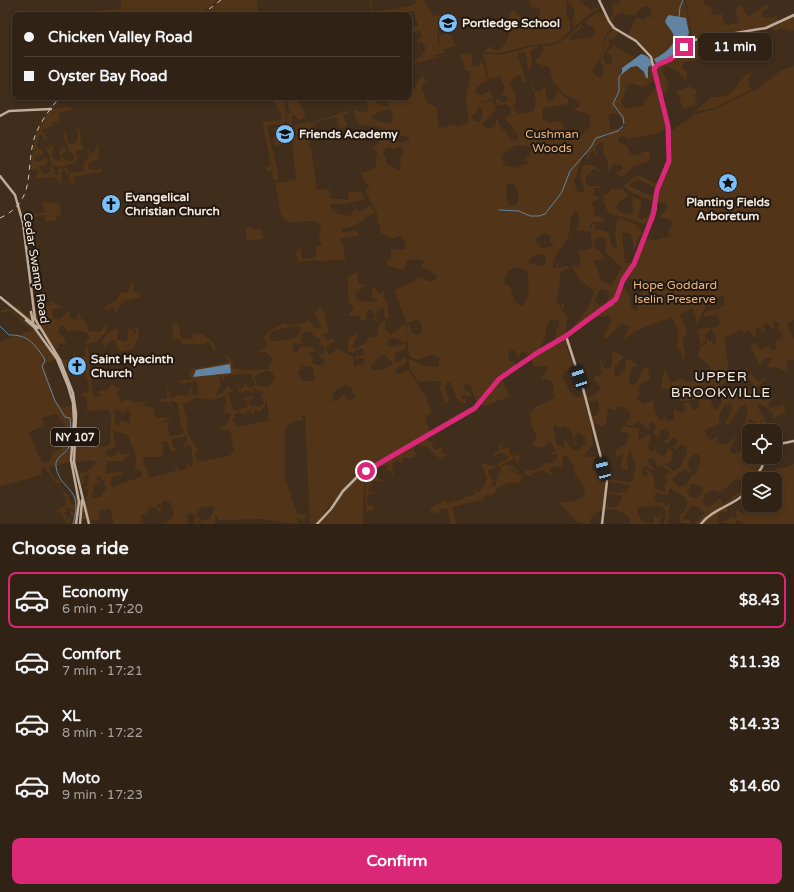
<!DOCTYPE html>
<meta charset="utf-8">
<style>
body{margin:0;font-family:"Varela Round",sans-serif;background:#382a1d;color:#f1f3f6;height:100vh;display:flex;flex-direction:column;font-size:15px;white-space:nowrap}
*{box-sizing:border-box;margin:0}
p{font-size:13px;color:#a8a4a0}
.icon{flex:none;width:22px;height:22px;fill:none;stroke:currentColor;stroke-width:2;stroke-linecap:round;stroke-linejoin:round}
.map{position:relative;height:524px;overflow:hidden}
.side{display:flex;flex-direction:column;background:#302214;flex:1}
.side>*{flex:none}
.top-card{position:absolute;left:12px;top:12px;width:400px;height:88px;border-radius:8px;box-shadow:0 2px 6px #0003,0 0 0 1px #4b3f34;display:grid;align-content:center;height:88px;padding:0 12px;background:#302214}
.controls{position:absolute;left:742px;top:424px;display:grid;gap:8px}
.controls a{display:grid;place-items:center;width:40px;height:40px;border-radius:8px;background:#302214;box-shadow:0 2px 6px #0003,0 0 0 1px #4b3f34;font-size:20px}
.end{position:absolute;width:18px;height:18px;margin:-9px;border:5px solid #db2777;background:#fff;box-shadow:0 0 0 2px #fff}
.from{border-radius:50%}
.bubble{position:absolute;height:28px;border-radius:8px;background:#302214;box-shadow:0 2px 6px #0003,0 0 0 1px #4b3f34;font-size:13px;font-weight:700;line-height:28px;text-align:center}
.car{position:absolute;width:12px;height:24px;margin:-12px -6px;border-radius:5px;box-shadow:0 0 3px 1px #0007;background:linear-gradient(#222 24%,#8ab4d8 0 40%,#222 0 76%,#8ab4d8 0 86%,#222 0)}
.top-card b{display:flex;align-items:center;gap:14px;height:38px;font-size:15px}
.top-card b+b{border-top:1px solid #4b3f34}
.top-card i{width:10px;height:10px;background:#f1f3f6}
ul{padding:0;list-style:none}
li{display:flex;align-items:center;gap:12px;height:56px;margin:0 8px 6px;padding:0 4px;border:2px solid transparent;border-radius:8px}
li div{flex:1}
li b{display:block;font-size:15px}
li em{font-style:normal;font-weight:700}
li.on{border-color:#db2777}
li>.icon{width:36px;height:36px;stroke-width:1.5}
h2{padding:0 12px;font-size:18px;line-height:48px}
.button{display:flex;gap:8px;margin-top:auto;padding:8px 12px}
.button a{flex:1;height:46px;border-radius:8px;background:#db2777;color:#fff;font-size:16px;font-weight:700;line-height:46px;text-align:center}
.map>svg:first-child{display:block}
</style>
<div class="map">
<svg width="794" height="524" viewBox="0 0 794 524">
<rect width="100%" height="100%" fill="#402d1b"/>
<path fill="#523518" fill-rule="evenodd" d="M121 0H218L199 15H55L118 9 121 7Z
M222 0H257L258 15H203Z
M369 0H371L372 10 375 12 411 6 416 3V0H423L433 15 439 16 447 14 449 16 446 22 438 26 437 39 440 48 439 35 445 34 451 35 456 46 442 50 447 52C443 54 437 53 433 56V57L443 56 412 64 422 55 426 48 422 42 418 43 417 41 422 36 420 31 414 32 409 37V28L417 26 418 24 415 18V11L399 12 400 14 405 15H368L371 12Z
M529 0H578L591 10 594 8 602 7 589 14 572 29 574 24 572 21 575 12 571 4 567 0 566 14 570 21V31L555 43 527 46 501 53 484 52 490 46 496 51C512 44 509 28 509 13L514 11 526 21 537 18 540 15V8L531 7Z
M621 0H684L690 27V41L671 58 655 64 651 55 628 36 636 17 644 20 646 17H652L650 8 645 6 638 11 635 16 630 14 627 16 622 12 615 16 613 21 609 18 615 13 612 10 613 3 617 4Z
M686 0H703L704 4 712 8 711 11 713 15 722 14 725 25 739 23 736 12 737 6 740 4 748 16C752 15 760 7 767 5L769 9 764 10 761 14 763 17 771 18 777 16 779 22 770 27 696 38 692 35Z
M598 12 604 14 613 28 605 36 599 61 593 69 594 74 601 78 604 68 600 62 601 53 607 36 614 29 618 33 614 39 609 38 608 41 611 43C606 53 600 51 607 65L612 64V57L606 53 615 44 616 48C623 49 627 54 635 57L622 68 621 71 623 73 631 67 637 66 644 72 646 78 649 76 648 67 652 65 654 81 642 87 635 84H628L621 104 626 108 644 106 643 101 648 98 657 86 667 127 658 133 628 139 622 135 618 140V142L627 146 630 154 640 155 643 151 650 152 649 161 632 167 623 177 615 174 623 169 622 165 613 164 609 171 607 169 608 161 603 153 604 143 601 142 595 147 598 157 593 151 589 155 590 162 586 155 583 156 574 182 577 191 584 193V188L580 176 583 165H592L604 173 594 169 585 177 587 186H601V188H594L593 195 599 197 600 199 592 202 595 216 604 218 605 222H591L590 227 592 228V224H595V229L608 232 613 249 617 248 615 234 618 218C630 221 636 223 643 233L639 237 633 252V240L629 233H622L625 263 632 262 634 259 635 261 622 279 613 300 595 313V306L607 304 609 295 607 290 600 289 594 302 600 305 594 306V313L571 331C579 317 592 308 594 291 585 282 573 278 573 264L577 268 581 263 578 251 590 249 593 245 590 232 576 230C580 223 580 218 576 210 567 217 572 228 568 237 563 247 552 256 553 268H556L555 262H557L558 268 568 266 569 268 561 272C560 276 560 279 560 283 558 293 554 298 561 308L562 304H564V309H561L567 317 565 335 555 341 556 330 559 327V322L554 319 548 322 543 343 540 345V348L529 356 527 355 526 352H522L519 355 520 361 515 351 511 350 508 353 509 360 515 362 516 366 502 378 510 396 488 405H477L471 385 465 384 463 389 470 392 471 395 469 397 465 395 461 396V398L466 399V403L461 405 463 401 458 402 451 383 448 382 445 386 449 401 441 405 445 401 442 396 440 388H438L441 385V381L418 382 410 369 409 360 410 359 421 365 438 367 440 358 432 355 417 360 409 356 406 326 409 324 412 333 417 335 421 333 422 328 420 321 417 320 406 323 395 291C401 284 413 285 418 277 425 278 428 284 436 280V275L427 269 421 268 424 261 417 259 407 261 404 270 388 266 386 262 391 258V249L405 250 406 249 405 241 401 237 398 236 392 239 390 237 381 234 377 214 365 190 370 186 364 182 362 173 373 169 376 166 377 151 372 147 379 143V138L367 132 386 136 401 143 409 140V137L379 131 378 130 382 128 358 124 353 112 356 110 363 113 369 110 365 97H375V102L384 107 389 105 388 97H409V90L416 88 415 87 421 76 427 80 421 86 427 102 437 108 438 127 443 128 454 124 457 127 469 123 466 97 471 71H466L460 54 471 53 473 66 479 67 482 60 488 80 477 87 475 93 480 95 490 91 493 99 479 102 477 111 472 116 473 120 480 122 483 112 479 105 480 103 493 100 496 110 484 121 483 125 488 129 495 126 497 118 502 131 504 128 510 139 516 140 519 136C513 132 514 125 506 121L505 118 511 115V108L505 104 498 106 495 100 499 99 501 103 508 100 507 96 501 95 505 89 500 76 489 79 483 53 500 55 531 47H539L531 51 532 66 527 71 528 66 525 52 519 53 518 58 527 82H522L520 75C515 76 512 79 510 84 515 91 519 99 513 106L518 114 534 111C538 98 533 93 531 81L535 91H540L545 85 547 101 555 99 556 90 568 99V104L543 108 542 117C547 124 550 124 558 121L562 123 569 141 579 137 590 127V115L572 109 579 107 580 102C565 96 551 86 550 68L536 63 535 60 543 53V46C562 46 569 35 582 23V27L570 37 571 40 593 37 595 33 594 28 584 22ZM390 108 393 114 391 123C384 122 377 124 371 117L377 113ZM611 114H617L626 124 624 127 611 130 608 115ZM522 145 529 146 531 148 529 159 528 157H525L526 162 529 161 530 162 515 168 504 165 502 156C508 148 512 146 522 145ZM402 146 404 151 400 161 401 168 398 170 386 163V157L382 152 388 147 394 149ZM514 183C518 191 521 197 516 205L509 206 506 194 507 184ZM545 233 551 237 550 241 554 246 542 248 536 243V239ZM600 236 606 239 605 252 622 268 611 285 602 282 594 261 597 259 605 261 600 251 594 247 595 240ZM536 254 546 256V263L543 266 530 264 528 261ZM519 267 527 271C529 282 531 299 522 306L515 302 510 286 505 285C503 274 509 268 519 267Z
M794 16V30L790 31 782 28 775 31 771 28Z
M737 34 731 44 734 51 730 52 723 45 713 47 714 51C701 56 700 61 684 62L682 69 687 72V78L685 80C681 74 672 67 665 66L662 71 669 85 666 92 662 94 656 66 665 64 694 42Z
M794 66V320L788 323V329L794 340V360L788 359 787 366 789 373 776 367 767 368 772 358H766L759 365 750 346 756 343 760 350 769 346 772 351 776 349V340L781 339 782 334 777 329 780 323 773 321 774 328 772 329 768 323 763 326 766 332 763 333 760 327 755 329 757 336 754 338 749 331 743 333 742 329 724 338 728 363V375L726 382 720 386 719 394 681 402 676 388 661 389 664 371 666 368 670 383 683 378 685 382 702 380 711 372 709 366 698 356 701 346 706 344 707 338 715 344C716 338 716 334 711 330L705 334V342L700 344 698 329 716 327 720 322 717 315 703 317 706 311 717 310 724 305V297C706 295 705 312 697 323L695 322 696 318 692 308 680 314 687 331 683 339 685 358 682 359 681 350 677 349 676 344 678 343V331L672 317 635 331 623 341 629 327 622 323 606 339 603 336 612 321 608 316 592 317C609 307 617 304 622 284L629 295 631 307 637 311 638 296 643 292V288C641 285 636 277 630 279 628 280 626 281 624 281L623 280 635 265 645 238 651 241 672 236 668 233 673 222 671 220 660 217 667 208V204L658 202V193L670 162V132L696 114 716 109 755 90 782 70Z
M754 71 748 79 751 90 715 108 694 112 712 97C741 98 733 79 754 71Z
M691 86 692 89 695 88 697 94 694 95 698 105 683 109 677 91Z
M278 97H284L286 120 284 124 267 126 278 173V179L274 180 271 170 268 172 266 169 271 164 262 121 265 122 281 120V112L273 101H278Z
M290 97H295L306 115 303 119 299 120 292 114V124H287V114L292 113 286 102Z
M71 107V110L60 112 58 122H53L52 126 42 130 48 139H45L40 134 37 140V147L43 152V154L35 157V161H41L46 158 48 161 46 166H40L39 169 45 175 51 171 49 166 55 169 54 173 57 175 59 174 58 169 62 168 61 184 54 177 35 179 38 172 36 169H31C33 146 36 127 51 109Z
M349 111 350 113 343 115 347 126 340 129 336 117 314 123 317 132 322 131V135L311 137 308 148H311L317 190 329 189 330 198 349 200 348 192H362L366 199 345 204H332L330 207 338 214 351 216 355 208 359 212 371 205 375 212C363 218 354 230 341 228L342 232 357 231 358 236 340 239 344 248 345 261 339 259 323 262 317 260 298 262 296 253 300 248 303 259 315 257 317 245 320 246 322 244 319 238 321 226C311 213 290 231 282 216 278 206 278 193 275 182L288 183 289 179 295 182 296 178 292 143 295 136 314 133 312 122Z
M311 122 313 132 296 135 295 124Z
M77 126C83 132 78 142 84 149L76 151 77 159 74 163C67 166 58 169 51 164L50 155 46 149 50 142 48 148 50 151V146H53V151L51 152 53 158 59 161 61 160 59 150 65 146 66 151 62 154V158L71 162 75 157 69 150 63 135 66 132 68 143 75 144 78 135Z
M289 127V132L279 133 285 136V143L275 146 273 138 274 135 279 133H274V128Z
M98 142 99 158 88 164 89 169 98 170 100 166 101 172 73 177V182L78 184 71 183 69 174 65 173 64 168H68V172L72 173 84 171V163C91 157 88 153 89 146L91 153H94Z
M638 175 658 184 656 188 639 180 630 183V186L646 194 654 196 652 201 634 194 623 186Z
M621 188 629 195 619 202 616 208C620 213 627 216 633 212L632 196 642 201 638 217 641 219 647 217 653 208V212L648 224 646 225 627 218 610 214C605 208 603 202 603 195L609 193 610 189Z
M44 202 60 204 61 215 56 216V220L45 222 44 215 35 216 34 220 31 215 45 212 42 204Z
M250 227 252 229H261L263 239 247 240 245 228Z
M357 272 359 284 367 285 358 290 355 296C360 305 369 300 377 302V298L374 296 375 298 373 299 371 296 373 295 371 293 373 286 379 294 385 291 383 298 387 302 389 317 385 319 384 308H381L376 313 377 321 371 320 375 316 371 309 367 311 366 319 362 322 359 316H348L354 307 349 302 347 277Z
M131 282 134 284 133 292 139 293 141 297 123 301 116 313 113 307 104 310 108 304 116 301 120 293 128 292Z
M38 291 40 292 42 304 46 302 47 305H50L51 300 61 307 65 308 52 309 53 318 60 319 69 310 70 317 76 320 79 312 81 319 85 320 89 331 101 332 105 325 108 330 97 341 88 344 84 343 90 339 88 333 74 330 66 332 65 326 60 325 58 333 64 337 66 344 60 343 58 349H55L41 331 14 307 18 306 26 315 29 314V310L31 311 32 309 34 314 39 312Z
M319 307C329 314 325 322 329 332L322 334 326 340 333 339 335 342 329 344V346L325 347 329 355 338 349 353 357 355 369 356 365 364 364 365 357 356 360 355 357 364 355V350L361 348 352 353 347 351 349 338 358 333 352 348 355 349 367 342 368 337 373 338 378 334C378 327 379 322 386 321L385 331 392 334 405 324 407 340 404 342 395 338H389L387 346 393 347 405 343 406 349 396 352 394 361 397 362 406 357 407 363 398 367 395 372 398 374 408 370 426 396 431 412 425 418 430 432 359 474 344 488 316 524H310L305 414 301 417 304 420 292 422 285 428V477L295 509H297L296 513 307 516 303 521 298 518 297 524 262 519 218 520 215 514V524H202L198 520V524H195L194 521 195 515 190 513 187 516 188 524H165L174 515 171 504 167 500 162 502 163 507 159 503H156L157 507 161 508V512L157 510 155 507H149L147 513 141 515 143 524 140 521 139 524H114L110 508 98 511 100 519 88 521V519H81L82 496 84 502 89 500 85 499 88 496V490L84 486H88L89 475 84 476V483L81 484 78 471 79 469 81 473C87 472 92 466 98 463L91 460 76 462 75 445 77 444 79 433H83L80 447 83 449 96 445 105 447 110 443 111 415 108 410 87 411V399L80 394 88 392 89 387 84 370 80 369 79 361 64 368 62 359 70 361 74 359V351L77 358 86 356 84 349 89 346 88 353 91 356 101 354 94 360 90 366 93 397H98L101 394 97 392 110 388 111 384 120 389 116 395 119 396 121 402 128 399C134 404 140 403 146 400L143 405 153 408 156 418 174 417 158 423 168 422 167 424 170 436 180 435 184 432 180 422 178 403 170 401 172 409 168 402H160L161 399H167V390L164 387H167L171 398 179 395 188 396 190 387 192 386 191 394 198 395 199 390 196 381 183 384 177 382 182 380H191L190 372 192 369 229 362 224 356H227L232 361 233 368 246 370 268 369 272 359C267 351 265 352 256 353L267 347 266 341 264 339C267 329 276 328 284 323L287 325 302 324 309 320 315 328H321L315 313ZM296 325 302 328 297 337 287 340 273 341 269 338 271 332ZM304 332H309L321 340 319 344 324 347 325 353 317 356 323 358 325 362 323 365H316L312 363 314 357 308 354 316 350 312 347 301 346 296 353 292 349 293 343 303 344 300 338ZM384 354 393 363 391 365 382 370H372L371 366 374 362ZM302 365 313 367 315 381H303L300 377 299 370 306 368 299 367ZM268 370 272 372 275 379 268 387 256 385 255 376ZM243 374H251L255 385 251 388 247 387 245 378 244 387 240 389 235 385 239 391 238 395 241 391 243 393 246 390 252 393 255 391 253 390 255 389 264 393 261 395 264 403 260 407 249 405V400L255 397 252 396 244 398 246 400 248 407 234 411 228 393 233 392 228 385 223 392 216 396 220 385V376H223L222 377V381H225L224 376ZM346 385 351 388 355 396 353 399 348 400 344 394 336 401H332C333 390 336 389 346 385ZM226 396 225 410 222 412 232 414 227 424 218 429 230 430 234 451 229 456 198 462 195 454 199 449 194 446 187 430V420L183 404 182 406 181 404 188 403 195 398 211 400ZM265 397 269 414 268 418 271 420 237 427 236 424 232 422 235 415 239 412 247 416 245 413 250 411 253 416 255 409 259 412 265 406ZM127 409 130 411V423L120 420 119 426 115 424 114 410H119L126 416 124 412ZM114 431 128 435 136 457 135 468 142 473 140 477 112 487 110 484 112 477 121 475 123 472 106 473 107 461H122L131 453 122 455 119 451 112 457 107 456 106 450 116 447 113 435ZM187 436V441L183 446 191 445 193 466 189 467 188 462 186 463 187 468 178 471 177 466H175L176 471 149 478 142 457H158L164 455 162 450 164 445 162 442 165 441 168 444 170 451H178L172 445V439ZM97 475 102 479 107 488 101 495 103 496 91 499 94 486 102 482 96 479ZM202 507H214L215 511 214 509 210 518 202 521 196 513Z
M9 308 31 326 57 359 45 364V368L56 401 62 407 72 406 74 421 71 430 68 429 56 414 42 418 44 426 29 432 38 455 43 463 49 462 53 453 60 449 66 442 65 434 72 433 71 462 48 467 53 476 61 482V484L55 482 45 467 41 468 42 474 38 476 0 486V342L32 330 10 311 0 313V311Z
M172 324H179L181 338 193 339V333H196L197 339V333C204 333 217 344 216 351L213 350 209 342 201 345C195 342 188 345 182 344L179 339H173Z
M129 326 130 330H133L134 335 136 331 133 327 138 328 139 336 133 349 120 352 115 340 110 341 104 348 102 342C106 334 110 330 118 328L117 340 127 341Z
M564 338 568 345 566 346 573 366 564 372 563 378 571 394 578 398 585 392 588 397H592L601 388 593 379 595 376 602 374 600 358 604 368 609 369C614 363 613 357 611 350L624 357 614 368 615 376H619L620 373 625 370 626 358 640 366H633L629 378 631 385 637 382 644 367 648 368 650 379 641 383 638 392H640L637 397V400L644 404 653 400 655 412 659 420 664 419 665 413 666 421 674 420V408L681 413 685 411 684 403 690 402 691 408 694 410 699 408 698 401 710 399 714 409H718L722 402 719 398 748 391 755 386 747 376 750 373 758 382 764 377 766 379 755 389 762 400 776 395 767 404 770 408 784 405 786 412 779 415 774 419C773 411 767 408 760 404L757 406 770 428 774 431 765 429 758 431 757 424 750 419 747 427 739 431 745 423 748 410 746 405 741 406 729 424H725L732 409 731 404 725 405 720 413 719 424 705 430 706 436 711 440 718 436 716 443 727 445 737 434 730 448V452L736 454 749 445 741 459 754 463 758 457H763C760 468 756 470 752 479H749L747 490 732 501 727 507V512L718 513 717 521 720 524H692L697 523 693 521H698L705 513 697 507 692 505 690 507 683 519 689 520 692 523H681L680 514 684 512 688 501 683 496 670 488 668 496 658 492 655 495 654 501 661 503V499L662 503 666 506 670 503 668 522 669 524H664L666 513 663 507 657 505 654 508 652 506 638 507V514L643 522 652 523 654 522V512L656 518 663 516 659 521 660 524H629L631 520C619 506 594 504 589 524 567 524 575 512 558 503L576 501 585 495C584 486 582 481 575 475L574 466 567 455 562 457 563 465 561 467 556 466 550 469 552 476 542 470 532 474V477L525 474V469L534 471 547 463H553L557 458V454H548L556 451 551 443V438L546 446 537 448 533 444 537 433 533 431 529 413 536 407 555 398 553 392 554 384 549 380 541 379V376L546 372 547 366H534L531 359 551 348ZM585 396 589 402 594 401 595 399 599 402V412L596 416H592L587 410ZM618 406 627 409 631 415 630 420 625 422 628 425 634 426 636 421 641 422V425L649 430 650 422 655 424 656 428 653 433 659 438 660 430 665 429 670 434 668 439 662 441 667 444 674 437 678 441 676 445 672 447 676 450 682 444 687 448V454L683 459 681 466 674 471 664 464 670 462 673 452 668 448 664 457 655 452 657 446 652 452 647 447 651 438 649 434 639 440 638 438 639 428 623 426 621 431 629 434C628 444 625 446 616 449V455L618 457 622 454 623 455 620 468 628 470 627 456 630 450 636 467 633 481 626 482 612 479 611 471 606 473 609 482 630 485 631 487H629L627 492 617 493 608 491 611 494 622 496 619 505 612 508 605 505 607 487 603 470 597 472 591 469 596 456 583 457 593 444 590 421 594 430 595 423 603 427 606 423 608 408 618 411 616 408ZM556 425 558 428 565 426 567 429 570 428 575 445 577 444 574 437 578 432 585 437 587 443 576 451 571 448 564 439V448L557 445 553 427ZM695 454 699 455 700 462 696 475H692L687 484 680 487 674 482 672 478 684 469 691 472V470L687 465 689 459ZM651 458 656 461 657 467 662 466 671 472 669 476 670 473 668 472 665 476 668 481 664 485 666 492 653 488 655 481 651 472 646 469 645 471 648 472 646 476H642V468L647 467 656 471 648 462V459ZM736 479 741 481 745 487 723 505 720 498 709 507H705L703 501 705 494 713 490 721 492ZM691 484H697L703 487 701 494 697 498 691 497 687 492Z
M423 438 430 442H435L432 445V448L435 450 445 446 441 452 449 455 439 458 427 447 417 445 413 451 417 453 414 458H402V464L398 461 392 463 394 477 390 471 387 470V465L381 466 371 474 386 482 370 481 372 482V486H370L369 483V491L377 493 368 494 367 503 369 506 370 503 375 509 368 511 366 514 365 472Z
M503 444 502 449 511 447 509 452 511 455 516 456 521 454 518 463H516V458L501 465 513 466 521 473 507 469 523 476 520 479 521 484C511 479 497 485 493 495H487L481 500 452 507 456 524H451L448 510 446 508 440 509 438 506V509H441L437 514 433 510 435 514 432 512 430 515 431 508 443 502 442 497 447 503 463 499 466 495 467 497 476 494 474 490 475 489 478 493 484 487 487 479 482 465 478 462 497 467 488 470 489 475 494 480 491 485 495 487 501 467 496 464 509 458 507 455 500 453 493 457V454L500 450 498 446Z
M794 464V524H743L738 520 736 521 735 524 720 522 729 519 730 515 733 518H737V515L735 514 738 511 744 515 746 510 744 497 749 491V505H775V479H763L778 468H786Z
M364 473 363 524H318L345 489Z
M50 484 67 494 72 505 75 504V495L78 493 76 524H72L74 519 70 515 71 510 75 514 74 510 69 507 64 510 69 512H63L68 517 65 519 66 521H68L69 516 72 521 69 522 70 524 66 523 61 513 56 511 65 506 66 498 60 490Z"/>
<path fill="#6084a2" d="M669 15 686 18 689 33C681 47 673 59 656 63L654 59C662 55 680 44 672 32 670 28 667 26 665 21L667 17Z
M641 54C647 55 651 58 652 65L648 67V78H646L644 72 637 66 631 67 622 74V68Z
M230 364 231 373 193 377 196 370Z"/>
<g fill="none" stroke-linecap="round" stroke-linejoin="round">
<path stroke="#6084a2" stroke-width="1" d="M679 17 680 7 683 0
M622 73 619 77V91L613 104 623 117 624 124
M499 210 519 211 530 216H539L545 214 562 192 570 171 591 147 596 138 618 131 623 126
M0 326 9 335C28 335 33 342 44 358L45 361 42 366 44 372 55 401 65 417 70 418 71 430
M70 438C70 440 70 445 69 447 66 454 54 457 56 467 61 493 84 485 73 524"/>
<path stroke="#c0ac9a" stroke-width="2.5" d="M654 66 668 61 694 40 766 28 794 15
M0 116 9 111 51 109
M0 176 15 195 23 223 35 319 60 360 73 393 76 414 74 462 89 524
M0 297 38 328
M31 312 34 327 57 359 68 386 73 403 74 421 71 460 79 502 76 524
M26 320 34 327
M566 336 584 392 607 481 602 524
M775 445 794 441
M754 479 762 467 764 457
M80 524 82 500
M317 524 331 509 343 491 359 475 475 408 499 379 537 353 566 336 590 317 612 304 617 297 623 279 634 264 655 211 657 192 669 161V130L651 57 636 41 614 28 609 21 599 0
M701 524C713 508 737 505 749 489"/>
<path stroke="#d4c6ba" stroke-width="1" stroke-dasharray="5 5" stroke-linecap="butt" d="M201 15 221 0
M0 218C37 201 25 170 34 139 39 123 49 110 60 97"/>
</g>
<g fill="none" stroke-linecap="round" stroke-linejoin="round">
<path stroke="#db2777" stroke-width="5" d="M366 471 475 408 499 379 537 353 566 336 616 299 623 280 634 264 653 215 657 190 669 161 668 126 654 69 657 65 671 59 684 47"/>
</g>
<defs>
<symbol id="school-disc" viewBox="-11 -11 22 22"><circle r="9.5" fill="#7abff8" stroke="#201810"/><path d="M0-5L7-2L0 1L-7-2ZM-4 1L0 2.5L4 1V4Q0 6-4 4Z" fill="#111"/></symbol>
<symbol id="sight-disc" viewBox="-11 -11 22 22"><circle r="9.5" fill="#7abff8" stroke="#201810"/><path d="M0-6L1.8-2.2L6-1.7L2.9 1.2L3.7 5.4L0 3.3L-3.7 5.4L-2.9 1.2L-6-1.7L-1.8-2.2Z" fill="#111"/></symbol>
<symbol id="church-disc" viewBox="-11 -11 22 22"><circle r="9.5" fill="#7abff8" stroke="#201810"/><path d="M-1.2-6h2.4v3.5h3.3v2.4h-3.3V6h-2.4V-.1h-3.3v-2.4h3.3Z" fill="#111"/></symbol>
</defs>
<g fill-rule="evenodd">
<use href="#school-disc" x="437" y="12" width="22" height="22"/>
<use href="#school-disc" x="274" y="123" width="22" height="22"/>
<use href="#sight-disc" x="717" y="172" width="22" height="22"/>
<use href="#church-disc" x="100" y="193" width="22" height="22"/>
<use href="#church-disc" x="66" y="355" width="22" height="22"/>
</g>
<g text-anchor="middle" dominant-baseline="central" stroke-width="4" stroke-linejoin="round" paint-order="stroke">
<rect fill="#201810" stroke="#b4a99f" stroke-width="1" x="51" y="428" width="48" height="18" rx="3"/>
<g font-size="11" font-weight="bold" fill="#f4e7dc">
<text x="75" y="437">NY 107</text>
</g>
<g font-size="12" font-weight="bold" fill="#f4e7dc" stroke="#201810" text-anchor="start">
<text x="462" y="23">Portledge School</text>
<text x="299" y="134">Friends Academy</text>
<text x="125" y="197">Evangelical<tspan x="125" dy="14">Christian Church</tspan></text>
<text x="728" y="202" text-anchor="middle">Planting Fields<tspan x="728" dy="14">Arboretum</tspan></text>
<text x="91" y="359">Saint Hyacinth<tspan x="91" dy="14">Church</tspan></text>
</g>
<g font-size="12" fill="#ebb582" stroke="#201810">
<text x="552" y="134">Cushman<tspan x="552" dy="14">Woods</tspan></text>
<text x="675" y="285">Hope Goddard<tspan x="675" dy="14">Iselin Preserve</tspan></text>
</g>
<g font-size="12" fill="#f4e7dc" stroke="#201810">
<text transform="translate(36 268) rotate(81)">Cedar Swamp Road</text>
</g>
<g font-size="14" letter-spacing="1" fill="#f4e7dc" stroke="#201810">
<text x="721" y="376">UPPER<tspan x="721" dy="16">BROOKVILLE</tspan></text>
</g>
</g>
</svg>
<div class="controls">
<a><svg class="icon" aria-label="locate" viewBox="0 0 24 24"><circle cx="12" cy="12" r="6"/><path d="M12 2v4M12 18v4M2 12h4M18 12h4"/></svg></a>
<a><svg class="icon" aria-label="layers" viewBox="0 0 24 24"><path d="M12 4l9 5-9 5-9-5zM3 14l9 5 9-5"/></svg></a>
</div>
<i class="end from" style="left:366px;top:471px"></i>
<i class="end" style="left:684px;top:47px"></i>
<div class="bubble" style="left:698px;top:33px;width:74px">11 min</div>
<i class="car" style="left:579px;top:377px;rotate:342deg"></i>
<i class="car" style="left:603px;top:469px;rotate:345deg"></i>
<div class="top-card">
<b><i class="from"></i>Chicken Valley Road</b>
<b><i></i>Oyster Bay Road</b>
</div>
</div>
<section class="side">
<h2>Choose a ride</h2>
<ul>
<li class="on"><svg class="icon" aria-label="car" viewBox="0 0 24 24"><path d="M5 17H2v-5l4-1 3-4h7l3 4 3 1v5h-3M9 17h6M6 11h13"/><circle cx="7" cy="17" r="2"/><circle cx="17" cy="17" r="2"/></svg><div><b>Economy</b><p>6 min · 17:20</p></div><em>$8.43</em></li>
<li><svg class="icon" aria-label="car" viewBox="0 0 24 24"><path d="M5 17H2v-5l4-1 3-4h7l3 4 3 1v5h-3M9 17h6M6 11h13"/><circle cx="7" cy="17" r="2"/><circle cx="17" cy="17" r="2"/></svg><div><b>Comfort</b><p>7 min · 17:21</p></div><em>$11.38</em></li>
<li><svg class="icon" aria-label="car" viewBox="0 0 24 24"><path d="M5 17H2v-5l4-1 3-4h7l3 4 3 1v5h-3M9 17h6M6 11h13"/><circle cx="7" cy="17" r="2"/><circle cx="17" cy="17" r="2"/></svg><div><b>XL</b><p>8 min · 17:22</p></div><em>$14.33</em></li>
<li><svg class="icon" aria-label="car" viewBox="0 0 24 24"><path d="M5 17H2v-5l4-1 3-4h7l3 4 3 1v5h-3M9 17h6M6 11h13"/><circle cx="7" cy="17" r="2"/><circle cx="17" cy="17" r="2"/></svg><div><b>Moto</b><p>9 min · 17:23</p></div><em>$14.60</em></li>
</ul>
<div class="button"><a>Confirm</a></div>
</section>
